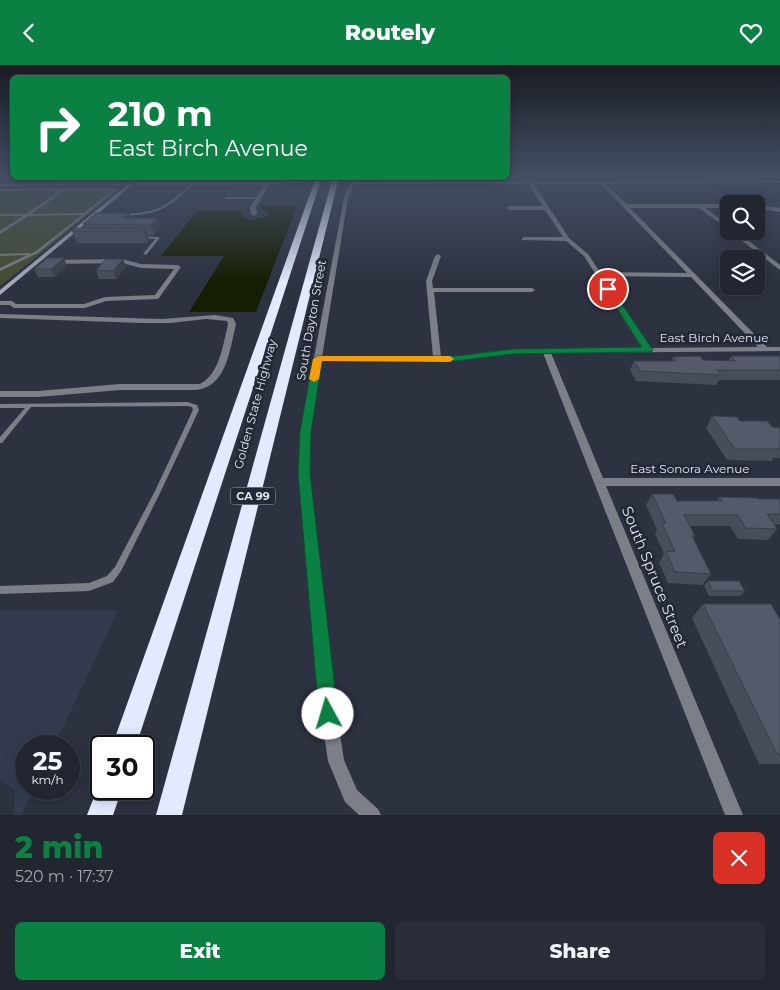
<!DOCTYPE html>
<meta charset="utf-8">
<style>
body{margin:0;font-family:Montserrat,sans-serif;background:#292e38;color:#f1f3f6;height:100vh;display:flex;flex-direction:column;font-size:19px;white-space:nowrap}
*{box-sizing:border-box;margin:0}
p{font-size:16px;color:#a2a5ab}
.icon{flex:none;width:28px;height:28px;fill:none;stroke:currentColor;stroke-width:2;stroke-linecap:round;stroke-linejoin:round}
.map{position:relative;height:750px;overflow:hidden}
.details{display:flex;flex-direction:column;background:#212630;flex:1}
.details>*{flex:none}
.banner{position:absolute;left:10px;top:10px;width:500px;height:105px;border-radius:8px;box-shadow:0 2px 12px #0003,0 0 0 1px #3e434c;background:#0b8043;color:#fff;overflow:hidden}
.tools{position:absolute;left:720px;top:130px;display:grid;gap:10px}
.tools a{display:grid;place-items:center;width:45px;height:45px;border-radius:8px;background:#212630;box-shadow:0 2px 12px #0003,0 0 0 1px #3e434c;font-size:25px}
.speed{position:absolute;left:15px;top:670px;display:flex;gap:10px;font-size:25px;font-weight:700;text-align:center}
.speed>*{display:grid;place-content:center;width:65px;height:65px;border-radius:50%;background:#212630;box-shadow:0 2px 12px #0003,0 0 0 1px #3e434c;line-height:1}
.speed small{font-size:12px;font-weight:400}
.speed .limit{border:2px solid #111;border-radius:8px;background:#fff;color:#111}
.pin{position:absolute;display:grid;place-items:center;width:42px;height:42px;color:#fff;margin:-21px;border:2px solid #fff;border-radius:50%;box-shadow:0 1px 5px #0007}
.me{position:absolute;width:55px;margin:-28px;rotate:354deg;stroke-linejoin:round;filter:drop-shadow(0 0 4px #0008)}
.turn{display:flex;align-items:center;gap:18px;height:105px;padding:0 15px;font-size:22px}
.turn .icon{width:65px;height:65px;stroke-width:2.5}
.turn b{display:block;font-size:35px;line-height:42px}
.round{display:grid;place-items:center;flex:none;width:52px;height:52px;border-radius:8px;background:#292e38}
.head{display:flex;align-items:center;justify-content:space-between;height:85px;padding:0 15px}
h1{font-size:30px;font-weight:800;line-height:38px;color:#0b8043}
.cta{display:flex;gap:10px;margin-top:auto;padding:10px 15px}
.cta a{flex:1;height:58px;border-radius:8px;background:#0b8043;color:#fff;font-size:20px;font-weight:800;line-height:58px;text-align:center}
.cta a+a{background:#292e38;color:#f1f3f6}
header{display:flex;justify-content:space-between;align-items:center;height:65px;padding:0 15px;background:#0b8043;color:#fff;font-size:22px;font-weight:800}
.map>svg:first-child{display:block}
.built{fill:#343b4f}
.green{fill:#454e32}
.water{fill:#161e01}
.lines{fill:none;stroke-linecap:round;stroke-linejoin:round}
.service{fill:#7c7f87;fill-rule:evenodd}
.minor{fill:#7c7f87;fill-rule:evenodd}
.secondary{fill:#a5aab6;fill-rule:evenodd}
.motorway{fill:#e3eafd;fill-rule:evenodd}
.wall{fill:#484d5b}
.shaded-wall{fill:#3b3f4a}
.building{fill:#545a6a;stroke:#3b3f4a}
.route{fill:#0b8043;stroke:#07532c}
.slow{fill:#f59e0b}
.labels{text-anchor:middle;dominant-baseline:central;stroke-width:5;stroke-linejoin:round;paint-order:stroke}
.shield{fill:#232836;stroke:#a8acb7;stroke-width:1}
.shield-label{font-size:11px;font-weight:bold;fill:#e1e5ee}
.street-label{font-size:12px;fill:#e1e5ee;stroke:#232836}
.near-street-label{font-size:15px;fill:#e1e5ee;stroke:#232836}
</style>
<header><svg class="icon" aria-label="back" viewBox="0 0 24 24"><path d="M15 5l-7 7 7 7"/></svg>Routely<svg class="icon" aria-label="heart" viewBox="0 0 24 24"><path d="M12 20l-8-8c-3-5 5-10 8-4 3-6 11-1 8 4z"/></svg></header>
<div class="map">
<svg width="780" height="750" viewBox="0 0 780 750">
<rect width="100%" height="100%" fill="#2c3240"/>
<path class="built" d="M0,546H118L54,681H26V724H34L21,750H14L15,725L0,716Z"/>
<path class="green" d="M0,122H123L0,221Z"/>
<path class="water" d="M262,141H297L256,247H189L224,191H161L197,146H242V152L251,155L269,151V148L261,143Z"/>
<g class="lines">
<g class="service">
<path d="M73,112H76L65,121H63V119Z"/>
<path d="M144,112H158L138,115L137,114Z"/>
<path d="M191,118L193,119C169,144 157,150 122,151L120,150L122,149C158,148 166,142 191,118Z"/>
<path d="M65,123L66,124H115L116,125L38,188L0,206V203L27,190L0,191V189L29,188L31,189L36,186L82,150L28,151L0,169V166L23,151H0V149H26L60,126H0V124H63ZM64,126H112L84,148L31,149Z"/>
<path d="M226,132H259L261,133L259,134H225Z"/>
<path d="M141,171L158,172L160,173L146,190L143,189L155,174L142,173H141Z"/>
<path d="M187,337L197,340L199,345L161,426L121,506L113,517L89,526L0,529V521L89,518L107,511L115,502L155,426L193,345L192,342L187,341L31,342L2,378H0V372L25,343H0V339Z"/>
</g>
<g class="minor">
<path d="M299,112H303L301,118L269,120L256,142L257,149L254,151L251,149L250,142L264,120L0,121V119L292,117L297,116Z"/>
<path d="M353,112H357L355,117L525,116L523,114L525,113L530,116H780V118L606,119L627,139H729V143H705L729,160V165L699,143H630L767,282H780V286L551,288L603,413H780V421H606L743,750H725L543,288H513L456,296H322L310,367L309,408L337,649L344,695L357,725L378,744L381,750H359L345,737L328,696L321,649L299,408L300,367L344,133ZM354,119H528L543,141H509L506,143L509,145H545L563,172H524L522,173V175L566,176L584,191L642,283L513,284L456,292H441L434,227H532L535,225L532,223H433L432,216L441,191L438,189L435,191L426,216L433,292H322L348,133ZM534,119H601L687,208L600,207L588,189L569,173ZM603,211L691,212L758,282L650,283Z"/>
<path d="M756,140L780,143V147L756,143Z"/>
<path d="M729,166H736L780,200V205Z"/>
<path d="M122,194L141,199L178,200L181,202L159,233L157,234L106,236L85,243H14L10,240H0V236H12L16,239H84L105,232L155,230L174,204L141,203L122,198L53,199L50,197L53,195Z"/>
<path d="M0,249L162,254L215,250L233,253L236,259C230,283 227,322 196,325H120L38,332H0V326H38L120,319H200C220,308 223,280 228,259L227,256L206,254L170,258H142L0,253Z"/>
</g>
<path class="secondary" d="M137,112H142L0,230V225Z"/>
<g class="motorway">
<path d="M316,112H322L136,681H112Z"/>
<path d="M333,112H339L182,750H156Z"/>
<path d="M101,714V724H122L113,750H87Z"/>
</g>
</g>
<g class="wall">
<path d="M35,112H62L56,115H37Z"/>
<path d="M101,112H124L120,116H102Z"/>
<path d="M367,112H512L367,113Z"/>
<rect x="536" y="112" width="244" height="1"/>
<path d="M129,148L131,153H157L160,163L154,170H148L149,176L148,178H77L72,166L84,163L83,159Z"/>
<path d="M123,194L126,202L116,214H99L96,205Z"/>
<path d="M67,201L55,212H38L34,204Z"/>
<path d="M731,291H780V315H719L716,320L636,316L630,305L634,296H671L673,292L703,295L728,296Z"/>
<path d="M712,351L740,356L772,362L780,363V393H773L772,396L727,395L706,363Z"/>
<path d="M652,429L677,436H717L719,432L758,434H780V459L774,460L777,464L768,475L738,474L730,461H690L695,471L693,474L711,509L702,520L668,518L659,497L664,489L655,469L657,465L646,440Z"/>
<path d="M708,516L745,526L740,531H709L704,521Z"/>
<path d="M703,539L780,555V699H759L692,553Z"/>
</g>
<g class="shaded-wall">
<path d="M55,112H62L56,115Z"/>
<path d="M119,112H124L120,116Z"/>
<path d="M129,148L132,158L123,153Z"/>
<path d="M157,153L160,163L154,170L151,160Z"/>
<path d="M146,164L149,176L148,178L144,166Z"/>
<path d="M64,193L67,201L55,212L51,204Z"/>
<path d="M123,194L126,202L116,214L113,206Z"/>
</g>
<g class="building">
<path d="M96,148H129L123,153H157L151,160L83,159Z"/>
<path d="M75,163L146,164L144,166H72Z"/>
<path d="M47,193H64L51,204H34Z"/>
<path d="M106,194H123L113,206L96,205Z"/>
<path d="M700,291L703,295L735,296L731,291H780V305H717L721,310L640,306L634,296H676L673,292Z"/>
<path d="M712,351L737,352L740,356H767L772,362L780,363V382H779L780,384H735Z"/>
<path d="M652,429H673L677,436H722L719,432L757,433L758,434H780V449H767L777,464L746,463L738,450H684L695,471H692L711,509L675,507L666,486L675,487L662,458H666Z"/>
<path d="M708,516H739L745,526H713Z"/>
<path d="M703,539H771L780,555V689H777Z"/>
</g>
<linearGradient id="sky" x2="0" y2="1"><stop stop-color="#181c23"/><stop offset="0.51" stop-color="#454f64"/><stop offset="1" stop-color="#454f64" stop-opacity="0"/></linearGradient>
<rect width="780" height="218" fill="url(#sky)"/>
<path class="route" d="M606,223H611L653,285L651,287L513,289L456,296H322L311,367L310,408L338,649L335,656L328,658L322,656L319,649L298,408L300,367L313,294L318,291H456L513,284L642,282L605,224Z"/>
<path class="slow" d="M318,291H450L454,294L450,297L322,296L319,314L314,317L309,314L313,294Z"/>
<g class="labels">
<rect class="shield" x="230.5" y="422.5" width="45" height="17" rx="4"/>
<g class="shield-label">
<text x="253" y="431">CA 99</text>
</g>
<g class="street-label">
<text transform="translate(311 255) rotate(-80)">South Dayton Street</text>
<text x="714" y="272">East Birch Avenue</text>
<text transform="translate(255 339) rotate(-75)">Golden State Highway</text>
<text x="690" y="403">East Sonora Avenue</text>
</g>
<g class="near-street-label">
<text transform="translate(655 512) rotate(68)">South Spruce Street</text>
</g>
</g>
</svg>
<div class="tools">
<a><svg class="icon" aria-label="search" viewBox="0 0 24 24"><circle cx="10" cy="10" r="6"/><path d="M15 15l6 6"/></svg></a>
<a><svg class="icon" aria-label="layers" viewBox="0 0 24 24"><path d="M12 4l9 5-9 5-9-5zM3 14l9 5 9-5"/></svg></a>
</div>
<div class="speed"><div>25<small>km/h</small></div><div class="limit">30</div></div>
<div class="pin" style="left:608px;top:224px;background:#d93025"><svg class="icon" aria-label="arrive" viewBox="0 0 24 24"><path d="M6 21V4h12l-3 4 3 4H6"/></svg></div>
<svg class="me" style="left:328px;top:649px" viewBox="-20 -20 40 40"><circle r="19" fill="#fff"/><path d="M0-13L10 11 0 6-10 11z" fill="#0b8043"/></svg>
<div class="banner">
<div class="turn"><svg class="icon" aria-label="right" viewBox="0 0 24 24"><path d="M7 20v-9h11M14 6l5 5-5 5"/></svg><div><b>210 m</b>East Birch Avenue</div></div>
</div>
</div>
<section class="details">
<div class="head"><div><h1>2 min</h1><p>520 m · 17:37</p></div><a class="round" style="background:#d93025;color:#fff"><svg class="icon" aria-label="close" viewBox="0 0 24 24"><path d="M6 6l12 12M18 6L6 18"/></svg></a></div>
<div class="cta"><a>Exit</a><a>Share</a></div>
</section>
